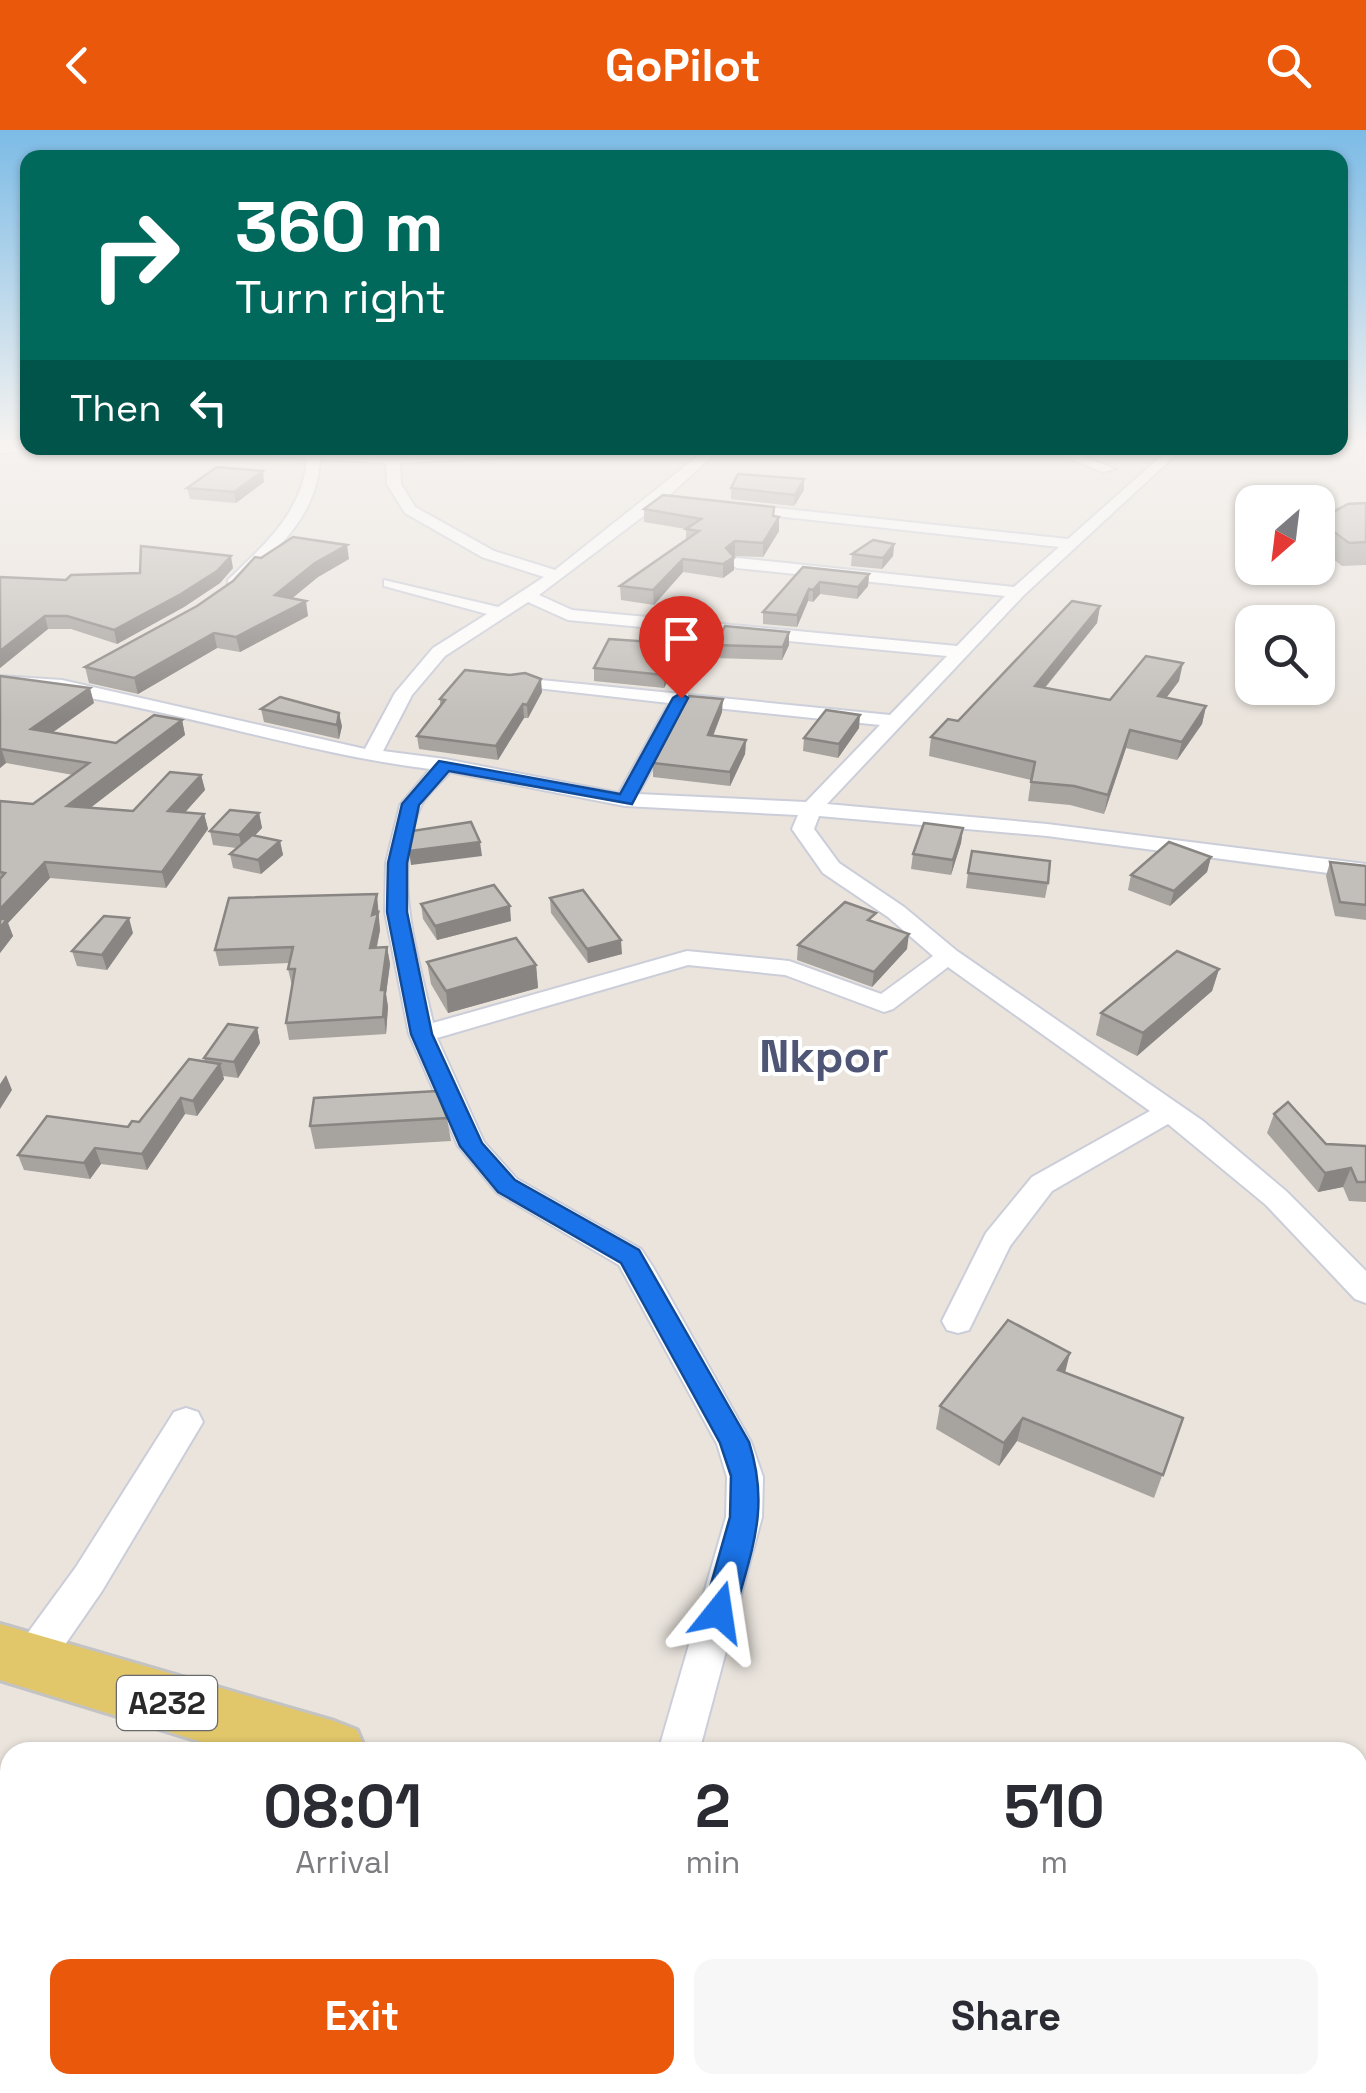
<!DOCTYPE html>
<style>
body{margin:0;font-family:"Space Grotesk",sans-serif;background:#f7f7f7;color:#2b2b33;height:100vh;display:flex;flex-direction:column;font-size:38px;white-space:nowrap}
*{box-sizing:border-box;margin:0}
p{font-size:32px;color:#7c7c81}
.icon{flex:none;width:55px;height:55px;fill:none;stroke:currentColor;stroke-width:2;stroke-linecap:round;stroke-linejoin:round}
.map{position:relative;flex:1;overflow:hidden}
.drawer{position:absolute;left:0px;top:1612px;width:1368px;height:352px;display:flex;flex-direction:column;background:#fff;border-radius:30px 30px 0 0;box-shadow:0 2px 8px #0004}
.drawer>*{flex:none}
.banner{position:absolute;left:20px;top:20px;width:1328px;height:305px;border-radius:20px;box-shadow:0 2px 8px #0004;background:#00695c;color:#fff;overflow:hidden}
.needle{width:65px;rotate:208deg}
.fabs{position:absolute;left:1235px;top:355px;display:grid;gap:20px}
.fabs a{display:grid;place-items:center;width:100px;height:100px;border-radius:20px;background:#fff;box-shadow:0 2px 8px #0004;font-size:50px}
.pin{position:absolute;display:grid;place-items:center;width:85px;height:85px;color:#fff;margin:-102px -42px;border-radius:50% 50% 50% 0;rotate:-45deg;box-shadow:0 0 10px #0007}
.pin .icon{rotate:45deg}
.me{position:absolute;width:110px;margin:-55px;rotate:15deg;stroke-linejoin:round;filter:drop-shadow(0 0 8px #0008)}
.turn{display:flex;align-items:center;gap:35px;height:210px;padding:0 50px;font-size:45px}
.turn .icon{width:130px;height:130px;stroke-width:2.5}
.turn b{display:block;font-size:70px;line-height:85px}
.then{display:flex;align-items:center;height:95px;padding:0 50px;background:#0003;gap:20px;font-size:38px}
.eta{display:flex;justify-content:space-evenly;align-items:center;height:170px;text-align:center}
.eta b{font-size:60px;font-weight:800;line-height:70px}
.cta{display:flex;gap:20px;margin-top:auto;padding:20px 50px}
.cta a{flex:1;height:115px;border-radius:20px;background:#ea580c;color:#fff;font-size:40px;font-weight:800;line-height:115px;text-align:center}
.cta a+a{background:#f7f7f7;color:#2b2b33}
header{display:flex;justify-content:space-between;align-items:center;height:130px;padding:0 50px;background:#ea580c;color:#fff;font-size:45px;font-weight:800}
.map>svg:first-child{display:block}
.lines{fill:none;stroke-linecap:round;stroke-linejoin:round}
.street-casing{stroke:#cbced9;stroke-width:4}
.primary-casing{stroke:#c3c3c3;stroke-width:6}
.street{fill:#fff;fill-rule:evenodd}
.primary{fill:#e2c76a;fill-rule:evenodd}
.wall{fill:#a7a39f}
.shaded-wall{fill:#888582}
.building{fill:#c2beb9;stroke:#888582;stroke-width:2.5}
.route{fill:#1a73e8;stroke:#114b97;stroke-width:2.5}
.labels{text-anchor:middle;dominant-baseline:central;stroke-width:8;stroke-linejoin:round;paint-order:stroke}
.shield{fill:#fff;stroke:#696969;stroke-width:2.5}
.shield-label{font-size:32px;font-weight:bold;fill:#292929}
.district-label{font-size:45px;font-weight:bold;fill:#4e5575;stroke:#fff}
</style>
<header><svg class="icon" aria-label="back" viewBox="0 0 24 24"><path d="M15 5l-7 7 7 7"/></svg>GoPilot<svg class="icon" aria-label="search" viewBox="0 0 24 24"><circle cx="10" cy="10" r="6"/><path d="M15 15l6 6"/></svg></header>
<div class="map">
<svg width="1366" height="1963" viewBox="0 0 1366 1963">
<rect width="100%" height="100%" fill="#eae4dd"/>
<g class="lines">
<g class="street-casing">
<g id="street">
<path d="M28,314V318H39L32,322L0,323V315Z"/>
<path d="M180,318L393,325L528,318H639V323L634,324L591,322L400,333L401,354L415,377L494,421L555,440L708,318H721L662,372L539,465L572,480L957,516L1005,466L737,438L729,433L737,428L1014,457L1059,417L739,382L732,378L739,374L1068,409L1167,321L1165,318H1183L1024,465L827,674L1047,694L1366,734V748L1047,706L819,686L814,699L839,733L904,777L957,821L1203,991L1286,1061L1366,1141V1173L1355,1169L1266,1075L1168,994L1052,1061L1010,1116L969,1200L958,1203L947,1200L942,1191L986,1103L1032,1047L1150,981L948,837L893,879L884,882L785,845L688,835L437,908L484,1012L517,1049L641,1119L653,1137L751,1312L763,1347L762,1387L699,1622H658L726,1387L727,1347L717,1314L619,1135L497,1063L458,1016L409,904L385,782L386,733L400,675L430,639C285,621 146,568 0,556V546L62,550L365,619L395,563L433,518L487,484L384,456V450L498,477L544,447L482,427L405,383L387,354L386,333L320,329C318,385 276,420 240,456H228V450C265,414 303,382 307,328L187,322ZM528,472L568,490L947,526L890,585L531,549L528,553L537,558L669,573L619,663L445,629L383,621L412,565L445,526ZM687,575L880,595L806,672L638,664ZM450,642L625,676L798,685L792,699L823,743L888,787L933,826L881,864L789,831L687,821L433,893C418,825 391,745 420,678C425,665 441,653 450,642Z"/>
<path d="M1043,318H1061L1115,339L1103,342Z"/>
<path d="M186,1278L198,1282L203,1292L102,1461L44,1545L30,1550L16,1545L10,1532L16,1519L76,1437L174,1282Z"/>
<path d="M503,1955H551L550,1963H502Z"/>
</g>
</g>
<g class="primary-casing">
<g id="primary">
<path d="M0,1494L334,1591L357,1600L366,1622H234L0,1550Z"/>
<path d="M1358,1913L1366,1916V1963H1326L1323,1955H1358Z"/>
</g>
</g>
<use href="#street" class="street"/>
<use href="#primary" class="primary"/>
</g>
<g class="wall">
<path d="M87,318H144L139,325L88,322Z"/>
<path d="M263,341L264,352L236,373L190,369L187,358Z"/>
<path d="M731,358L804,360L794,376L731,369Z"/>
<path d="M1366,373V435L1342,436L1318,417V390Z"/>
<path d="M644,379L773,386L779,387V401L763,427L733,426L734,440L723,448L683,442L654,475L621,470L620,456L686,410V399L644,392Z"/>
<path d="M894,414L893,426L882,439L851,436L852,424Z"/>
<path d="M349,429L318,447L292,468L308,486L240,522L217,518L138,564L89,553L85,537Z"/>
<path d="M803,437L869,444L868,456L857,469L820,464L813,472L808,471L797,497L763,494V482Z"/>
<path d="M233,438L220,453L184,477L117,514L71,499H48L0,538V447L66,450L140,443Z"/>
<path d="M1100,476L1097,493L1045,558L1110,570L1179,551L1166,568L1206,576L1202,594L1177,630L1126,618L1104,684L1070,675L1028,671L1031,650L929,626L931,607L958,591Z"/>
<path d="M789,502V515L782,530L714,528L715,515Z"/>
<path d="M682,526L664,558L594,551V538Z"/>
<path d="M0,546L94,573L52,603L116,613L182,590L185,605L90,678L133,681L201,645L205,660L185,682L204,684L208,699L166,758L50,748L8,793L13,806L0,823V671L33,674L73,645L6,633L0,638Z"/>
<path d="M542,562L528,588H524L498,630L419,619L417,606L440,575V569Z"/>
<path d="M261,579L342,596L339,609L264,592Z"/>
<path d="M722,582L713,606L746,610L745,624L730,656L653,647V633Z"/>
<path d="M859,598L838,628L803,621L804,608Z"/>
<path d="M259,683L262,698L255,705L280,711L283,725L261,744L233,738L230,724L236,718L213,715L210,701Z"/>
<path d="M963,698L961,713L951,745L911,739L913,724Z"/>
<path d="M1211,727L1207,742L1170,776L1128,760L1131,745Z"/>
<path d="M1330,732L1366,736V790L1335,786L1326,746Z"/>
<path d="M968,743L1048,753L1045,768L966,758Z"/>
<path d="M550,768L622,824L588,833L551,783Z"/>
<path d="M421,774L511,791L437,810L423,789Z"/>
<path d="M380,780L378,786L380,800L377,817H387L390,834L386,864L388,877L386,904L289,910L286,893L292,856L288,839L289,833L219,836L215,820Z"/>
<path d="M133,803L107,840L77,836L72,821Z"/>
<path d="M798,815L907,819L872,857L797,830Z"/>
<path d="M427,832L536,835L538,858L448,883L431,854Z"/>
<path d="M1219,839L1212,861L1137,926L1096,905L1101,883Z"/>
<path d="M257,898L260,913L238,948L223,946L224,949L197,986L185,984L147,1040L101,1034L90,1049L24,1040L18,1025L128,997L139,992L205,931L204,928Z"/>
<path d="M1274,984L1326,1014L1366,1016V1072L1349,1071L1343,1057L1318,1062L1267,1003Z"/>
<path d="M447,988L451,1011L315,1019L310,996Z"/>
<path d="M1065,1242L1183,1288L1154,1368L1017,1311L999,1336L936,1299L940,1276Z"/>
</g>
<g class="shaded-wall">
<path d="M263,341L264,352L236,373L234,362Z"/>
<path d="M804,349V360L794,376L795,365Z"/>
<path d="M779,387V401L763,427V413Z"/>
<path d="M735,411V425L725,432L726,418Z"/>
<path d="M894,414L893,426L882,439L883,428Z"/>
<path d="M347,415L349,429L318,447L278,480L275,465L315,433Z"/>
<path d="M231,426L233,438L220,453L184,477L117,514L114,500Z"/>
<path d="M734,427V440L723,448V434Z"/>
<path d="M683,429V442L654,475L653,460Z"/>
<path d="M869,444L868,456L857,469L858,457Z"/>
<path d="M820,452V464L813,472V460Z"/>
<path d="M809,459L808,471L797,497V485Z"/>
<path d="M306,471L308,486L240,522L236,507Z"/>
<path d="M1100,476L1097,493L1032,573L1035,556Z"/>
<path d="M45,486L48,499L0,538V521Z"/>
<path d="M789,502V515L782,530L783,517Z"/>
<path d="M214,503L217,518L138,564L134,548Z"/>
<path d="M682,514V526L664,558V545Z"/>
<path d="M1183,533L1179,551L1154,584L1158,566Z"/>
<path d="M541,549L542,562L528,588L527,575Z"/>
<path d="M90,558L94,573L36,614L31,599Z"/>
<path d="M723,569L722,582L708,619V605Z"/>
<path d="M523,574L524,588L498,630L496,616Z"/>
<path d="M1206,576L1202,594L1177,630L1182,612Z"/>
<path d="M339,583L342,596L339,609L337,595Z"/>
<path d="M860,585L859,598L838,628L839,614Z"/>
<path d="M182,590L185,605L72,692L67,676Z"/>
<path d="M1130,600L1126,618L1104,684L1108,665Z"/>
<path d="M746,610L745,624L730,656V642Z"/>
<path d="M1,618L6,633L0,638V619Z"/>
<path d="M201,645L205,660L172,697L168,681Z"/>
<path d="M259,683L262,698L242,719L239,705Z"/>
<path d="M204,684L208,699L166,758L162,742Z"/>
<path d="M963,698L961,713L951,745L953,730Z"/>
<path d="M280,711L283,725L261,744L258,730Z"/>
<path d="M480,712L482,726L411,735L409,721Z"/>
<path d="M1211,727L1207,742L1170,776L1174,761Z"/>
<path d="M45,732L50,748L8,793L13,806L0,823V779Z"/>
<path d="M377,764L380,800L373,834L370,818L372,785Z"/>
<path d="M510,776L511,791L437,810L435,796Z"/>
<path d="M129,788L133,803L107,840L102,825Z"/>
<path d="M909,804L907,819L872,857L874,842Z"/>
<path d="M621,810L622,824L588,833L587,819Z"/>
<path d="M387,817L390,834L386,864L388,877L386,904L381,860Z"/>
<path d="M536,835L538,858L448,883L446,861Z"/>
<path d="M1219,839L1212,861L1137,926L1143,903Z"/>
<path d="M257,898L260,913L238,948L234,932Z"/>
<path d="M220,934L224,949L197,986L193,971Z"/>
<path d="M6,945L12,960L0,979V954Z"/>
<path d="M181,968L185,984L147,1040L142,1024Z"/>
<path d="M95,1018L101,1034L90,1049L84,1033Z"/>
<path d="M1351,1038L1343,1057L1318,1062L1325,1043Z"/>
<path d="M1070,1223L1064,1247L1058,1240Z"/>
<path d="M1023,1288L1017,1311L999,1336L1004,1313Z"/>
</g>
<g class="building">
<path d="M217,337L263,341L234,362L187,358Z"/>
<path d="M738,344L804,349L795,365L731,358Z"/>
<path d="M663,365L774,377L773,386L779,387L763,413L735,411L726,418L734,427L723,434L683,429L653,460L620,456L699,401L686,399L701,389L644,379Z"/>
<path d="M1366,373V412L1349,413L1318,390L1348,374Z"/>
<path d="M293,407L347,415L315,433L275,465L306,471L236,507L214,503L134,548L85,537L197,476L233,451L255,427L261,428Z"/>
<path d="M873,410L894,414L883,428L852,424Z"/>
<path d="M141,416L231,426L217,441L181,464L114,500L67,486H45L0,521V447L66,450L71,445L140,443Z"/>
<path d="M803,437L869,444L858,457L820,452L813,460L809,459L797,485L763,482Z"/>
<path d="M1072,471L1100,476L1035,556L1110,570L1146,526L1183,533L1158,566L1206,576L1182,612L1130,600L1108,665L1074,656L1031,652L1035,632L931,607L948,589L958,591Z"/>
<path d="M725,496L789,502L783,517L715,515Z"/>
<path d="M609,509L682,514L664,545L594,538Z"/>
<path d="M465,540L510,545L525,543L541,549L527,575L523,574L496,616L417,606L445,570L440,569Z"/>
<path d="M0,546L90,558L31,599L116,613L154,585L182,590L67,676L133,681L170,642L201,645L168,681L204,684L162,742L45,732L0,779V749L5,743L0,742V671L33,674L89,633L0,619Z"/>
<path d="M689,566L723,569L708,605L746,610L730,642L653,633Z"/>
<path d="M280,567L339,583L337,595L261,579Z"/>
<path d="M826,580L860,585L839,614L804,608Z"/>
<path d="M230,680L259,683L239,705L210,701Z"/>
<path d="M471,692L480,712L409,721L412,701Z"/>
<path d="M924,693L963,698L953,730L913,724Z"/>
<path d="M252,705L280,711L258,730L230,724Z"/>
<path d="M1169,712L1211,727L1174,761L1131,745Z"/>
<path d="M972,721L1050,731L1048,753L968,743Z"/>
<path d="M1330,732L1366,736V775L1340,772Z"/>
<path d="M494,755L510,776L435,796L421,774Z"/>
<path d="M583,760L621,810L587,819L550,768Z"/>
<path d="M377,764L372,785L378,783L370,818L387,817L381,860H385L383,887L286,893L295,839H288L293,817L215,820L229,768Z"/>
<path d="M845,772L876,783L868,790L909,804L874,842L798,815Z"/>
<path d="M104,786L129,788L102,825L72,821Z"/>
<path d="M0,789H7L0,798Z"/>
<path d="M516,808L536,835L446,861L427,832Z"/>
<path d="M1177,821L1219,839L1143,903L1101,883Z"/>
<path d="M228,894L257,898L234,932L204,928Z"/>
<path d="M189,929L220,934L193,971L181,968L142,1024L95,1018L84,1033L18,1025L47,986L128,997L132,991L139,992Z"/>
<path d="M437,961L447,988L310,996L314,968Z"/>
<path d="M1288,972L1326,1014L1366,1016V1052H1357L1351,1038L1325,1043L1274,984Z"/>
<path d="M1008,1190L1070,1223L1058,1240L1183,1288L1163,1345L1023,1288L1004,1313L940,1276Z"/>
</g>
<linearGradient id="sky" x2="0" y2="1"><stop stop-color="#7cbbe6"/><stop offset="0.53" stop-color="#f6f3f0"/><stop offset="1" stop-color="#f6f3f0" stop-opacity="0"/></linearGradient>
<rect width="1366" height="589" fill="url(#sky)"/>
<path class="route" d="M681,563L688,568L632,674L449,641L419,675L407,733V782L432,904L482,1013L515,1050L639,1120L749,1312C770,1378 752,1418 735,1482L730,1492L719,1496L708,1492L703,1482L730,1387L731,1346L720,1313L621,1133L498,1062L460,1016L411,904L387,782L388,733L402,674L439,631L620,664L673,568Z"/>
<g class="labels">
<rect class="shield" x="117" y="1546" width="100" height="54" rx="8"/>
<g class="shield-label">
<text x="167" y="1573">A232</text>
</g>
<g class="district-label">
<text x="824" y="926">Nkpor</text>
</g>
</g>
</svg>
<div class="fabs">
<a><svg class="needle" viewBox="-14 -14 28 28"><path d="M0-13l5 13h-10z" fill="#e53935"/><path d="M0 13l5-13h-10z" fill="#7c7c81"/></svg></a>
<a><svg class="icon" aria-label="search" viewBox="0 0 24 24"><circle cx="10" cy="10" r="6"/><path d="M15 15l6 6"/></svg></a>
</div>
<div class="pin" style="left:681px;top:568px;background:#d93025"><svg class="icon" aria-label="arrive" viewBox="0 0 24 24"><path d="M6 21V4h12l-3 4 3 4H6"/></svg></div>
<svg class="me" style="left:719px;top:1482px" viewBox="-20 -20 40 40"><path d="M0-17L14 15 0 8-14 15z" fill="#1a73e8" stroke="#fff" stroke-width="4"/></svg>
<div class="banner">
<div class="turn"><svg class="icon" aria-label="right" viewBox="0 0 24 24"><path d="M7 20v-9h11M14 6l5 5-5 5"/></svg><div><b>360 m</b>Turn right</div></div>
<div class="then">Then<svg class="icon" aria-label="left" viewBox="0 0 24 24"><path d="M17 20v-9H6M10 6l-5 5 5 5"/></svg></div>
</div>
<section class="drawer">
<div class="eta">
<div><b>08:01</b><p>Arrival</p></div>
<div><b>2</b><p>min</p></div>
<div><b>510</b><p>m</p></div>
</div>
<div class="cta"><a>Exit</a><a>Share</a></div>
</section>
</div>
